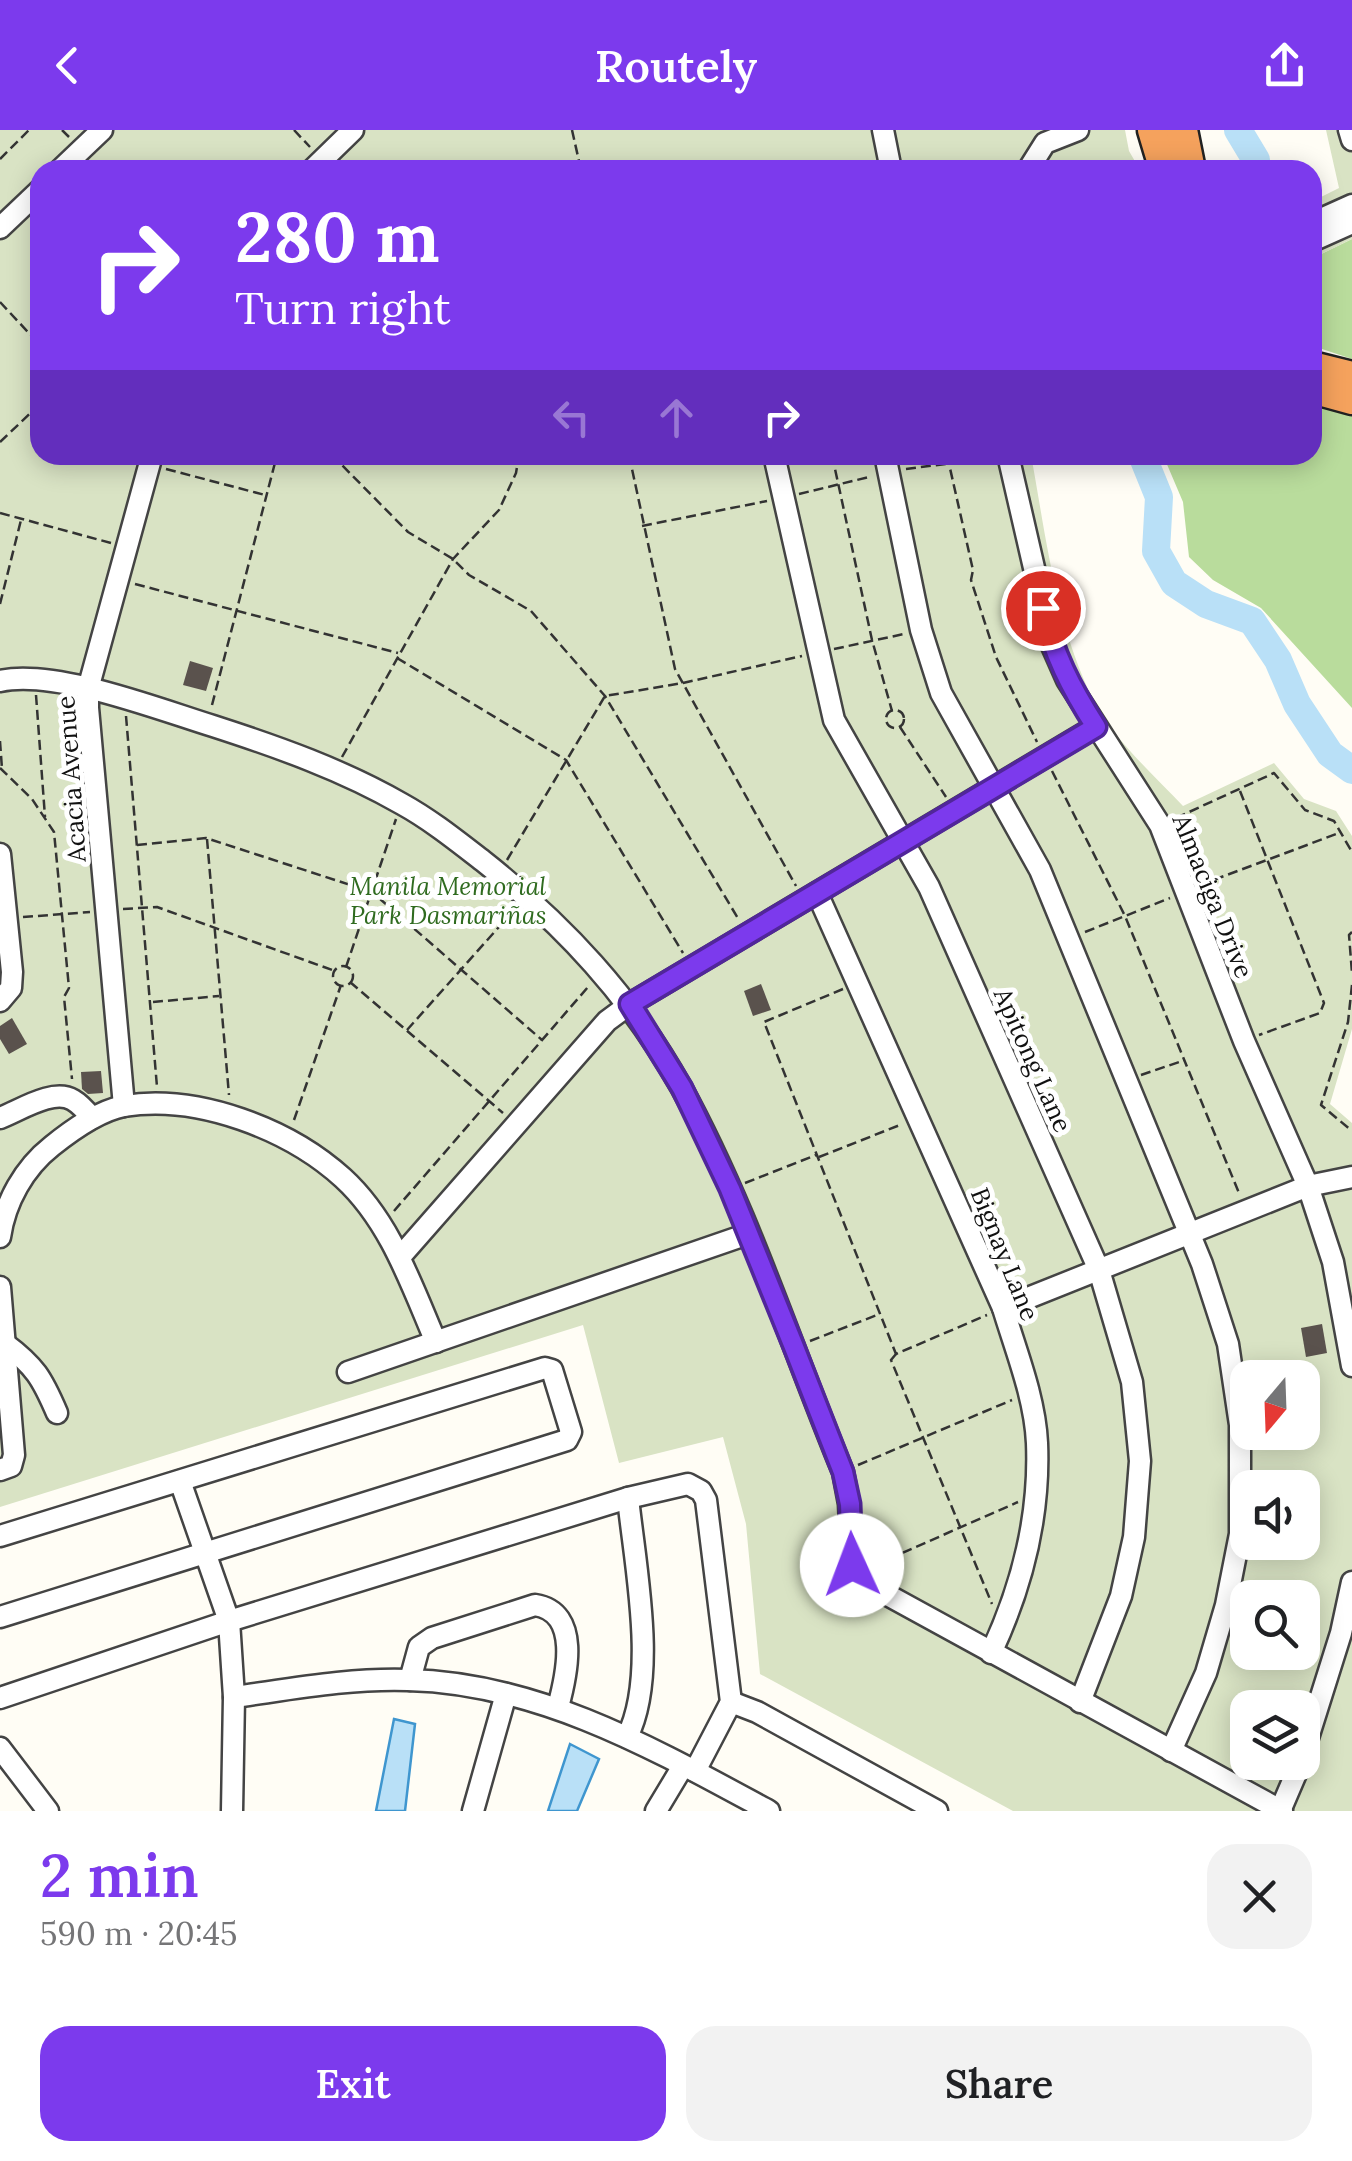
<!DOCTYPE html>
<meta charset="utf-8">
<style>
body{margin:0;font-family:Lora,serif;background:#f2f2f2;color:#202124;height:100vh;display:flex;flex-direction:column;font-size:38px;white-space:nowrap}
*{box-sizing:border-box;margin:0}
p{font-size:32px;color:#757577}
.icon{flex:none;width:55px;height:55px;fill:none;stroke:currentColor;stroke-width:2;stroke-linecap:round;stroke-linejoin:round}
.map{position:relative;height:1681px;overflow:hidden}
.panel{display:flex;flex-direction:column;background:#fff;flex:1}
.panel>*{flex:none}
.top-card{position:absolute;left:30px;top:30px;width:1292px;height:305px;border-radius:30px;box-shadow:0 5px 25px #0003;background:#7c3aed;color:#fff;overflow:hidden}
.needle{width:65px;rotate:199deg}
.tools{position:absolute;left:1230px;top:1230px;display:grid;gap:20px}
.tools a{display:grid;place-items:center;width:90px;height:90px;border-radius:20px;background:#fff;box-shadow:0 5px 25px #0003;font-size:50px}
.pin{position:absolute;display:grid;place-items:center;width:85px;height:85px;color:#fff;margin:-42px;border:5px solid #fff;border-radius:50%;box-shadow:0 2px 10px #0007}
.me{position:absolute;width:110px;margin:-55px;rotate:358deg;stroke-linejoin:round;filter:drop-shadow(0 0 8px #0008)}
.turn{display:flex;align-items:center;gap:35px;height:210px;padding:0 40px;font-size:45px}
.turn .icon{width:130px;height:130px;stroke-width:2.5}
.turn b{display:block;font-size:70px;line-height:85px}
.lanes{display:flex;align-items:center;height:95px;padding:0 40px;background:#0003;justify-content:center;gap:50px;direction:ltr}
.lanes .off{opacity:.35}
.round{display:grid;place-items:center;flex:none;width:105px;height:105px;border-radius:30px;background:#f2f2f2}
.summary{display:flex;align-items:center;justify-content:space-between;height:170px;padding:0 40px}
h1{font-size:60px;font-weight:600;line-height:75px;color:#7c3aed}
.action{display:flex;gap:20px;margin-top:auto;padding:20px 40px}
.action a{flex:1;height:115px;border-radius:30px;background:#7c3aed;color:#fff;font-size:40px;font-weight:600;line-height:115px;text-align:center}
.action a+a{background:#f2f2f2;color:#202124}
header{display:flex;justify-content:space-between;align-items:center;height:130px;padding:0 40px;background:#7c3aed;color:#fff;font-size:45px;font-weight:600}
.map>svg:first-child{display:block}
.forest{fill:#b9dc9c}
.cemetery{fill:#d9e3c4;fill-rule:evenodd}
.water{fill:#b9e0f7;stroke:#3f96cf;stroke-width:2.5}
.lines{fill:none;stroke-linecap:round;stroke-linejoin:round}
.river{stroke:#b9e0f7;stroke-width:28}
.building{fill:#5a524d}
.minor-casing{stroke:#444;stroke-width:25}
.highway-casing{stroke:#222;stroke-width:35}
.path{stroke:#333;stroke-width:2.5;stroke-dasharray:10 5;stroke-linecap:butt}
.minor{stroke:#fff;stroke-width:20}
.highway{stroke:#f5a25d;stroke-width:30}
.route-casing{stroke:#51269a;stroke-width:25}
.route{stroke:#7c3aed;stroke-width:18}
.labels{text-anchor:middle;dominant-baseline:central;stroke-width:10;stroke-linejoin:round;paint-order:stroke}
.street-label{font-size:25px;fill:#111;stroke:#fff}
.park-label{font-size:25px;font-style:italic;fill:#2f6b1f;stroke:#fff}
</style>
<header><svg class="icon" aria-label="back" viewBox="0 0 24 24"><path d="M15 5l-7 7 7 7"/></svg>Routely<svg class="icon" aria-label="share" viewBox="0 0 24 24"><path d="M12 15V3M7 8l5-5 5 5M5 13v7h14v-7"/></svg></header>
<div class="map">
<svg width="1352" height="1681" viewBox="0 0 1352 1681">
<rect width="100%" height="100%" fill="#fffdf5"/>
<g class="forest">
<path d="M1352,109V229L1313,216V128Z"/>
<path d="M1313,274L1352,284V578L1261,478L1213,450L1189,427L1183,372L1163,325H1312Z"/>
</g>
<g class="cemetery">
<path d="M0,0H1125L1129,21L1140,40H40V325H1031C1046,406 1056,497 1094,571C1113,609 1154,645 1183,676L1274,633L1304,669L1336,681L1352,706V899L1330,974L1352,993V1681H1013L760,1544L746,1394L723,1307L619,1333L583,1195L0,1377ZM1248,1248H1302V1302H1248ZM1248,1358H1302V1412H1248ZM1248,1468H1302V1522H1248ZM1248,1578H1302V1632H1248Z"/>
<path d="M1326,0H1352V109L1313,128V71L1339,58Z"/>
</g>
<g class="water">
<path d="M394,1589L415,1594L405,1681H376Z"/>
<path d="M570,1614L599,1629L577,1681H548Z"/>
</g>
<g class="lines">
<g class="river">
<path d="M1238,0L1256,30L1254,40"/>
<path d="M1142,325L1159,367L1156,421L1174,453L1206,474L1252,491L1278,530L1297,574L1330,624L1352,640"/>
</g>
</g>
<g class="building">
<path d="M190,531L213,538L206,561L183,555Z"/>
<path d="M761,854L771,880L753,886L744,861Z"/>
<path d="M12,888L27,914L9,924L0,909V896Z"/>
<path d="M101,941L103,963L88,964L82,959L81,942Z"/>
<path d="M1322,1194L1327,1223L1306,1227L1301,1198Z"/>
</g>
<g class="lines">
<g class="minor-casing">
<g id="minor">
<path d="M883,0L891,40"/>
<path d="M1349,0L1352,10"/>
<path d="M60,40L102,0"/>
<path d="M312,40L353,0"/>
<path d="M1028,40L1045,13L1078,0"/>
<path d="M1312,93L1352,75"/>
<path d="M0,98L40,60"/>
<path d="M1312,111L1352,93"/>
<path d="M774,325L834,590L929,757L1099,1140L1132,1252L1140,1331L1134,1407L1121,1466L1080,1572"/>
<path d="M885,325L921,500L941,563L1040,740L1202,1134L1228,1214L1240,1295V1404L1226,1475L1206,1543L1171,1621"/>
<path d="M1008,325L1052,516L1067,550L1160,695L1244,911L1308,1056L1333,1132L1352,1236"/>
<path d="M0,551C55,539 158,579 213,596C278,617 343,640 402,674C431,690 457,711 483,731C564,795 631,867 681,957C748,1079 790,1214 843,1342L849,1374L852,1435L862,1451L1282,1681"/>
<path d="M0,724L12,842L11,858L0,871"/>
<path d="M817,763L1003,1178C1016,1221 1035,1268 1037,1313C1040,1386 1021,1459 991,1523"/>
<path d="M124,976L88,578V559L152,325"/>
<path d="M0,988C19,981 53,958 73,970C80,974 87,982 92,988"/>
<path d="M0,1107C5,1072 24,1038 52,1016C72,1000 98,981 124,976C198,964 289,999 343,1048C390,1091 411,1154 436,1212"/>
<path d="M400,1127L607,891L630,874L1095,597"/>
<path d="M0,1157L14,1325L11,1336L0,1340"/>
<path d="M1003,1178L1308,1056L1352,1047"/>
<path d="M4,1213C35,1236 42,1248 57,1283"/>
<path d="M348,1242L748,1104"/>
<path d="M180,1351L229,1491L234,1567L232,1681"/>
<path d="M0,1406L545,1238L552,1240L571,1302L567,1310L0,1487"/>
<path d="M410,1550L419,1517L432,1508L535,1475C581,1482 567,1544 558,1577"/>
<path d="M234,1567C292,1559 350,1548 408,1550C540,1553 656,1620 769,1681"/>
<path d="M0,1568L229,1491L628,1368L688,1354L701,1361L706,1370L731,1572L695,1641"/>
<path d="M731,1572L757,1582L937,1681"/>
<path d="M627,1607C658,1546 635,1436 628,1368"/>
<path d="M0,1618L48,1681"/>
<path d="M1302,1627L1341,1503L1352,1452"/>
<path d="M473,1681L506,1564"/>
<path d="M656,1681L683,1636"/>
<path d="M1280,1681L1301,1632"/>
</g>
</g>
<g class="highway-casing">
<g id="highway">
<path d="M1153,0L1165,40"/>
<path d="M1182,0L1190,40"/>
<path d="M1312,237L1352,247"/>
<path d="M1312,258L1352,269"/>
</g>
</g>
<g class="path">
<path d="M62,0L69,7"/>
<path d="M294,0L310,17"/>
<path d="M572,0L581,40"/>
<path d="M0,29L29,0"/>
<path d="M0,172L40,215"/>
<path d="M0,312L40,274"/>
<path d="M332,325L408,402L453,429L469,445L531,481L605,566L739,790"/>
<path d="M629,325L675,539L796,756"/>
<path d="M832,325L872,510L892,581"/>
<path d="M947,325L973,440L971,450L996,527L1037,612"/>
<path d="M166,339L265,365"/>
<path d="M906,339L992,328"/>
<path d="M799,364L869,347"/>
<path d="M0,383L111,413"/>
<path d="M642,396L767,371"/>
<path d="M135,454L398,523"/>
<path d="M0,474L21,390"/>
<path d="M834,519L904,504"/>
<path d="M397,528L566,630L683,823"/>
<path d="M36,565L45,687"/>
<path d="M212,575L277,325"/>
<circle cx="895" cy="589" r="9"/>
<path d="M126,586L157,957"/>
<path d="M900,597L946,667"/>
<path d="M0,611L2,639"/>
<path d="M342,627L453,429L499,380L516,343L519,325"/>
<path d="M0,638L32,669L54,702L69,858L64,867L72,949"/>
<path d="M1052,641L1125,786L1239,1063"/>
<path d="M1240,661L1324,873L1320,883L1259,905"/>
<path d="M1176,688L1274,643L1305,680L1334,691L1352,722"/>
<path d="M207,709L229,965"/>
<path d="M137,715L206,708L372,762L542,910"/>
<path d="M507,730L605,566L683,553L802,526"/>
<path d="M1200,755L1339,703"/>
<path d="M123,779L157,777L335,841"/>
<path d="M23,787L90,782"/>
<path d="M1085,802L1170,768"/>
<path d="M1352,802L1349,805L1352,843"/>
<circle cx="343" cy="846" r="10"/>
<path d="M346,837L396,689"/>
<path d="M350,852L503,983"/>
<path d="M1352,855L1348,892L1321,975L1352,1001"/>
<path d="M843,859L764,892L896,1224L987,1185"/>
<path d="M153,872L219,866"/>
<path d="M407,900L515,779"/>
<path d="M1141,945L1185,930"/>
<path d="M294,990L341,855"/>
<path d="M819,1027L900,995"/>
<path d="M745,1053L816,1025"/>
<path d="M394,1081L588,857"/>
<path d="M810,1211L877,1185"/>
<path d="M896,1224L891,1230L992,1474"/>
<path d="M858,1335L1012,1270"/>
<path d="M875,1435L1018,1372"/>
</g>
<use href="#minor" class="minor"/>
<use href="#highway" class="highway"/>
</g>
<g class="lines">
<g class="route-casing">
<path id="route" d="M852,1435L850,1374L843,1342L794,1217L730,1059L682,958L630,874L1096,597C1071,558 1053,523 1043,478"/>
</g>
<use href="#route" class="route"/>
</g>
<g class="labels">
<g class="street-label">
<text transform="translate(71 649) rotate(-94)">Acacia Avenue</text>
<text transform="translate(1213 766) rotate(68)">Almaciga Drive</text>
<text transform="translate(1033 930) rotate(66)">Apitong Lane</text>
<text transform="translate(1005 1124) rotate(68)">Bignay Lane</text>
</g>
<g class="park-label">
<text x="448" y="756">Manila Memorial<tspan x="448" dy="29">Park Dasmariñas</tspan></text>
</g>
</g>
</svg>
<div class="tools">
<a><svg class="needle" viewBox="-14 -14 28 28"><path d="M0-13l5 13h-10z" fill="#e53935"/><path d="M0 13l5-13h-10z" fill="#757577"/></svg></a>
<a><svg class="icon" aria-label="sound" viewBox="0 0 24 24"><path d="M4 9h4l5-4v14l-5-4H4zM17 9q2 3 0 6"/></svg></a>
<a><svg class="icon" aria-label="search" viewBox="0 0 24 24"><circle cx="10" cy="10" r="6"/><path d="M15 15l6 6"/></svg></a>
<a><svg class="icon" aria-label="layers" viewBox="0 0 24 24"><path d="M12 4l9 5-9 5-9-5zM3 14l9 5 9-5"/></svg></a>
</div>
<div class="pin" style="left:1043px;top:478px;background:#d93025"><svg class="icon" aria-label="arrive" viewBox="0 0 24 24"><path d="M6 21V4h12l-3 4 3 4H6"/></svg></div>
<svg class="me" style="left:852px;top:1435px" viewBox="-20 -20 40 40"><circle r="19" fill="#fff"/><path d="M0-13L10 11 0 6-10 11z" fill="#7c3aed"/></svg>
<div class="top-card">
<div class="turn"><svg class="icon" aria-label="right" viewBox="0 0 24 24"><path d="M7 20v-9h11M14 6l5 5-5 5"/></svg><div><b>280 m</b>Turn right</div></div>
<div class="lanes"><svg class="icon off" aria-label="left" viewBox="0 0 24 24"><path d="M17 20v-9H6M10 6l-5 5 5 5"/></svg><svg class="icon off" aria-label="ahead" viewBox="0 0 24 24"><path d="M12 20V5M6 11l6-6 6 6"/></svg><svg class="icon" aria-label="right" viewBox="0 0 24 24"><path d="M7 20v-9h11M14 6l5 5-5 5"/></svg></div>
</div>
</div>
<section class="panel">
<div class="summary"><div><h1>2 min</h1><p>590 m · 20:45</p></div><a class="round"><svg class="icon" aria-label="close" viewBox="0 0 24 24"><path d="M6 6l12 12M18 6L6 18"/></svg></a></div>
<div class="action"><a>Exit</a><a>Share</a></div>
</section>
